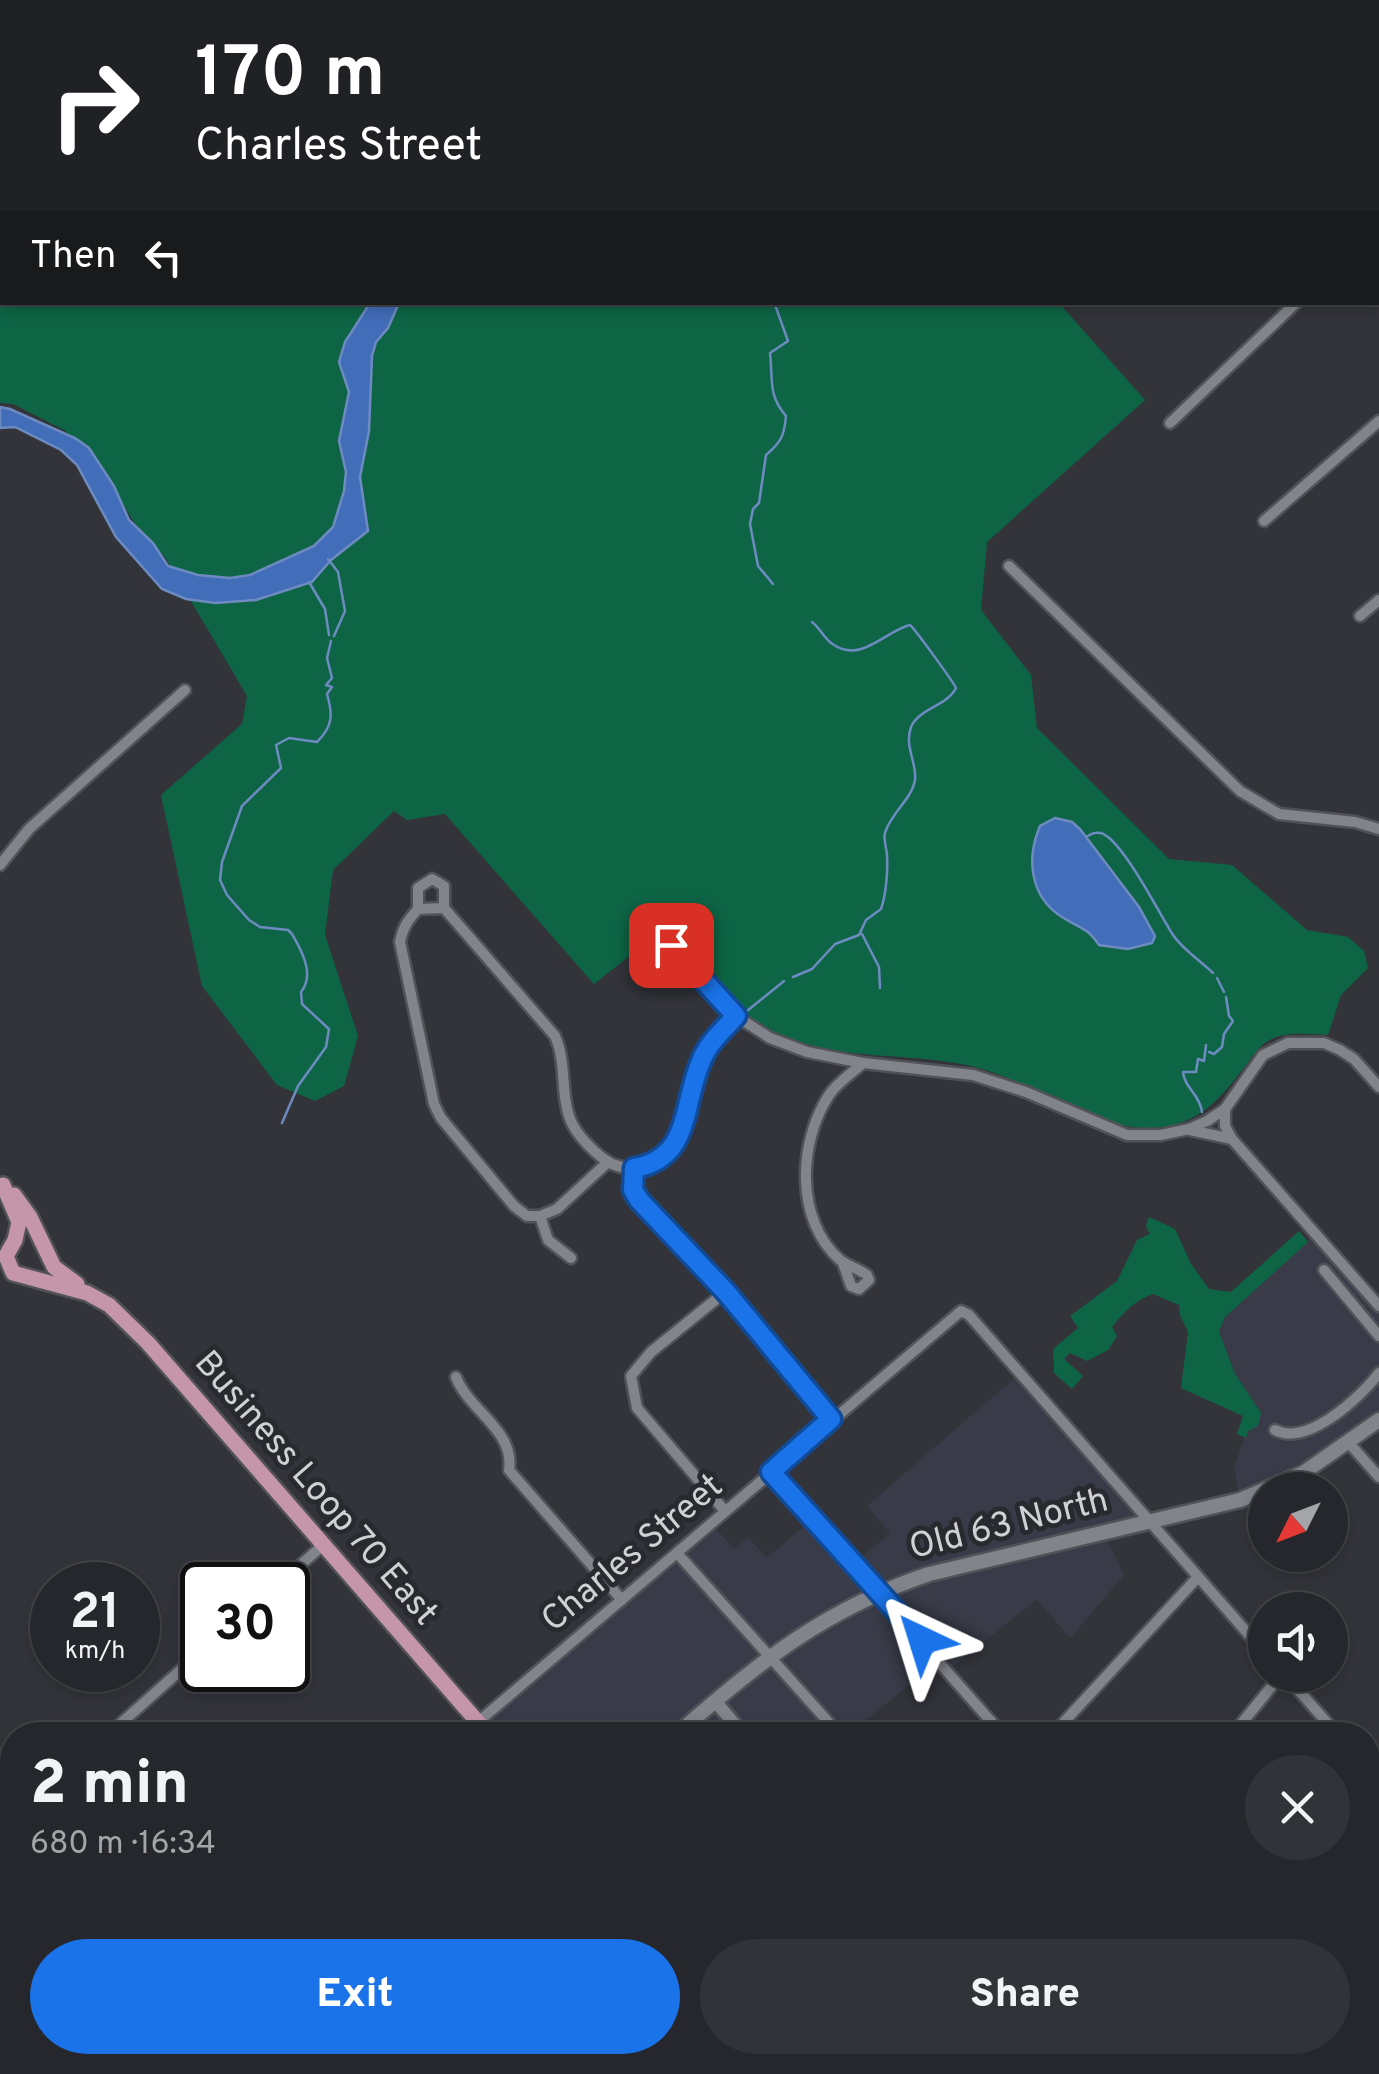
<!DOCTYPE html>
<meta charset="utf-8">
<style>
body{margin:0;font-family:Overpass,sans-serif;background:#323338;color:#f1f3f6;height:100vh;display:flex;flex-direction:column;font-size:38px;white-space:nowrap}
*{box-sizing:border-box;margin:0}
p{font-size:32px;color:#a4a5a9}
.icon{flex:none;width:55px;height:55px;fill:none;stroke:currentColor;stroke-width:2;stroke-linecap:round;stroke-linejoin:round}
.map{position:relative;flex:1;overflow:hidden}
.panel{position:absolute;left:0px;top:1722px;width:1380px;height:352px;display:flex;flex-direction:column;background:#26272c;border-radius:40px 40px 0 0;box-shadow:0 5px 15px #0003,0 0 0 2px #424448}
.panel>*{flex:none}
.banner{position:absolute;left:0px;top:0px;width:1380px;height:305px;box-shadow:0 5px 15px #0003,0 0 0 2px #424448;background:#202124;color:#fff;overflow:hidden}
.needle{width:65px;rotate:228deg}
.controls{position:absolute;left:1248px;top:1472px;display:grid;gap:20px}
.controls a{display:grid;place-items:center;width:100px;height:100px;border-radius:50%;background:#26272c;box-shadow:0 5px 15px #0003,0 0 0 2px #424448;font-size:50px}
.speed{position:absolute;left:30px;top:1562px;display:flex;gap:20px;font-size:50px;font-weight:700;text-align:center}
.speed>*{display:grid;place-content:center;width:130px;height:130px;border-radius:50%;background:#26272c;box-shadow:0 5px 15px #0003,0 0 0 2px #424448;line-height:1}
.speed small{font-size:25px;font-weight:400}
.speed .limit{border:5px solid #111;border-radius:15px;background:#fff;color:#111}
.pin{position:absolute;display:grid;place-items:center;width:85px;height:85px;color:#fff;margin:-42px;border-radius:20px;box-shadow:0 5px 15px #0006}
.me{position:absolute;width:110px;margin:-55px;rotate:319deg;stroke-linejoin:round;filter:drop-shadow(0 0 8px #0008)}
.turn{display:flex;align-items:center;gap:35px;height:210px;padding:0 30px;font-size:45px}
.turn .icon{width:130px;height:130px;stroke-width:2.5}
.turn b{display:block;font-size:70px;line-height:85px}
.then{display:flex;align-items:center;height:95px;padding:0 30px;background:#0003;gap:20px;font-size:38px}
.round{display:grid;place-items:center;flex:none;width:105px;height:105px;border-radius:52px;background:#323338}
.head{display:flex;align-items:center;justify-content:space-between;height:170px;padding:0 30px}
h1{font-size:60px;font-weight:800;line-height:75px}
.action{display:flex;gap:20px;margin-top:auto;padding:20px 30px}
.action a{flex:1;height:115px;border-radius:60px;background:#1a73e8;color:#fff;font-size:40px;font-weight:800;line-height:115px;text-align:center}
.action a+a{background:#323338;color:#f1f3f6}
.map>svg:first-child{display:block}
.built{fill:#393c48}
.green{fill:#0e6546}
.water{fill:#426db9;stroke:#6d8bc1;stroke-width:2.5}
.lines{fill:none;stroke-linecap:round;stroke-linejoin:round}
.stream{stroke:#6d8bc1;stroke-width:2.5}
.minor-casing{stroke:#515257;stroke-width:15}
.tertiary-casing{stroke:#515257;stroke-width:18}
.secondary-casing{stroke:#515257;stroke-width:19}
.primary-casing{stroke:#515257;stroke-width:20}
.motorway-casing{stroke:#515257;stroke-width:22}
.minor{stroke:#82848b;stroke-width:10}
.tertiary{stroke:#82848b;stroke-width:12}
.secondary{stroke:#82848b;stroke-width:14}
.primary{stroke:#c595aa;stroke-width:15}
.motorway{stroke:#f1a0bf;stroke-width:18}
.rail-casing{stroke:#838489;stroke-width:6}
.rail{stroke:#292a30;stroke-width:2.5;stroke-dasharray:8;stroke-linecap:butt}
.route-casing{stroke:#114b97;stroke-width:25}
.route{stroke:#1a73e8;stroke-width:18}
.labels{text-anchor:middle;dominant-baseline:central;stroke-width:10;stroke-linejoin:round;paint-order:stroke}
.street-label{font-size:35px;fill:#d0d1d5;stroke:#292a30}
</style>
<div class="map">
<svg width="1379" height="2074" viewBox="0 0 1379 2074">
<rect width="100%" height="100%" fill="#33343a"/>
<g class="built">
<path d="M1315,1234L1379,1307V1419L1349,1443L1240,1500L1234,1467L1247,1431L1261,1413L1234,1372L1219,1331L1225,1317Z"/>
<path d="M1018,1375L1155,1531L1109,1542L1124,1575L1070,1638L1037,1599L946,1672L937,1662L848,1735H491L480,1723L713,1525L734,1549L748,1537L767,1558L811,1520L853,1565L890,1533L867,1506Z"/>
</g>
<g class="green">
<path d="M0,0L58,2H2V302L1059,303L1145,400L987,542L981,610L1031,675L1037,728L1169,859L1232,865L1307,930L1348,937L1364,951L1368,968L1341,995L1328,1035C1309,1034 1284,1031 1268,1041C1260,1045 1252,1057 1247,1064C1225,1091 1209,1116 1173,1125C1112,1140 1054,1095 1000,1075C923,1045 842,1070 762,1026C732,1009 690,956 664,929L594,984L445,814L407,820L394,811L333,870L325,935L358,1036L344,1086L315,1101L277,1085L202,986L161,795L242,724L247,696L165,557L133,521L95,455L64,430L13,404L0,403Z"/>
<path d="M1150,0H1379V262L1378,2Z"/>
<path d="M1149,1217L1175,1229L1191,1264L1209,1289L1231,1292L1299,1231L1308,1242L1225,1317L1219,1331L1234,1372L1261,1413L1258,1426L1248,1431L1246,1438L1237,1434L1243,1416L1181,1388L1188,1332L1180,1315L1179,1305L1153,1294C1134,1301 1124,1312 1112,1327L1117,1336L1108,1350L1087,1361L1070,1353L1064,1359L1083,1376L1072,1389L1054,1373L1053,1349L1078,1328L1070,1316L1117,1281L1137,1240L1150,1234L1146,1226Z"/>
</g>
<g class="water">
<path d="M370,303H399L388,328L376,342L372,356L369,431L360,477L368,531L331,560L312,582L256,600L215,603L186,599L162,589L116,537L77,465L61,450L15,427L0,428V407L10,409L75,438L89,448L114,486L129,520L153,543L168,566L198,575L230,578L250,575L314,546L333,527L344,491L346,472L339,441L349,392L339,362L345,342Z"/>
<path d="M1055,818L1072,822L1080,829L1139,907L1155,936L1152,943L1128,949L1099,945C1087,927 1079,928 1062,917C1030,897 1026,859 1040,826Z"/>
</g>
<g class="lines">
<g class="stream">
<path d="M328,559L338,572L345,611L334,636"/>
<path d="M309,582L325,609L329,635"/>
<path d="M773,584L758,566L750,524L753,509L759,503L766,455C781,442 784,437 786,416C768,395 773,381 770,353L788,341L774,302"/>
<path d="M1086,837C1092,834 1093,832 1101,833C1122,839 1160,915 1173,935C1183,950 1201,961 1213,973"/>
<path d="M862,934L879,967L880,988"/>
<path d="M793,977L812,969L835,944L859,935L866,920L881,909C886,895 888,871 887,856C887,849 883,839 885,833C890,814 912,799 915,780C917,762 904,747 911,727C918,709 947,706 956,688C954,683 915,629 910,625C885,631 862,663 834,645C825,640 821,629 812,622"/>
<path d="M1217,978L1224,992"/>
<path d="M747,1011L784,981"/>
<path d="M1209,1052L1214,1054L1222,1047L1224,1034L1233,1021L1229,1016L1226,997"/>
<path d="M1202,1112C1200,1095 1184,1087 1183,1072H1196L1198,1059L1204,1061L1206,1045"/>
<path d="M282,1123L298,1086L326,1047L329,1029L302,1004L301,992C315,975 302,951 292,934L288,930L260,927L249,920L227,895L220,880L222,862L242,806L281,768L276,745L289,738L317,742C333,726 333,715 327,694L332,687L326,685L332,678L327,658L331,641"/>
</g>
<g class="minor-casing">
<g id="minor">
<path d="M1061,0V2"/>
<path d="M1145,0L1148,2"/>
<path d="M1378,269L1379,270"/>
<path d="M1170,423L1297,302"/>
<path d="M1264,521L1379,421"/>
<path d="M1009,566L1240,791L1279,814L1355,822L1379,829"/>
<path d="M1360,616L1379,600"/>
<path d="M0,865L29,829L185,690"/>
<path d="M418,909V888L432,879L444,886V908"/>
<path d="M671,945L736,1016L770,1038L807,1052L863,1063L973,1075L1026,1092L1127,1135H1161L1189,1129L1207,1121L1225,1109L1263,1055L1288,1043H1324L1340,1050L1354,1059L1379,1087"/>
<path d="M1225,1109V1126L1232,1139L1379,1306"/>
<path d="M1190,1130L1232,1139"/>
<path d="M633,1168V1190L639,1200L725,1292L831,1419"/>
<path d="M540,1216H527L514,1206L441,1118L434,1104L400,942C403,927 408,920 418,909L444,908L555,1036C567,1063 560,1093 570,1119C576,1135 597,1156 612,1164C622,1168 632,1169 642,1167C689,1159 686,1093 702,1058C710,1042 724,1029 736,1016"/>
<path d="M540,1216L557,1209L608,1162"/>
<path d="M540,1216L548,1240L571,1258"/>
<path d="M843,1263L851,1286L859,1289L869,1280L867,1275C859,1269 848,1266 840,1260C795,1220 798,1143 829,1095C837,1083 852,1073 863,1063"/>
<path d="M1324,1270L1379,1336"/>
<path d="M456,1377C469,1411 515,1430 509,1470L622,1600"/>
<path d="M1275,1430C1307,1447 1361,1397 1379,1373"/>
<path d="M1349,1443L1379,1477"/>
<path d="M771,1472L1003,1735"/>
<path d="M725,1511L637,1408L631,1376L651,1352L725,1292"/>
<path d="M677,1553L840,1735"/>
<path d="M278,1585L323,1545"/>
<path d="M1285,1675L1338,1735"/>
<path d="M478,1722L961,1311L969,1315L1265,1653"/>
<path d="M116,1735L119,1725L202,1651"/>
<path d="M975,1735L991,1721"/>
<path d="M1052,1735L1198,1577"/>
<path d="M1232,1735L1281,1675"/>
<path d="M1368,1769L1379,1782"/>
<path d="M1368,1811L1379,1800"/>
<path d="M1368,2055L1379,2003"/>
<path d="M309,2062L310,2074"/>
<path d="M670,2074L678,2062"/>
<path d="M1363,2074L1366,2062"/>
</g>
</g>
<g class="tertiary-casing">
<g id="tertiary">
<path d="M715,1701L744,1735"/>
<path d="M0,2008L3,2027"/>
</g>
</g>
<g class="secondary-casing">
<g id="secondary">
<path d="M676,1735C757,1663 825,1609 929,1574L1240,1500L1303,1473L1379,1420"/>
<path d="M1368,1934L1379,1937"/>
<path d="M0,2027L12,2026"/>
</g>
</g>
<g class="primary-casing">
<g id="primary">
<path d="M3,1185L19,1222L15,1240L6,1256L13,1273L87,1293L109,1305L148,1343L489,1735"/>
<path d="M14,1195L30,1217L54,1267L77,1284"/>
<path d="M716,2062L731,2074"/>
<path d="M777,2062L787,2074"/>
</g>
</g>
<g class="motorway-casing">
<g id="motorway">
<path d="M0,1772L12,1814"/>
<path d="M0,1854L12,1905"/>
<path d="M74,2062L79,2074"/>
<path d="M97,2062L102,2074"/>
</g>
</g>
<use href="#minor" class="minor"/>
<use href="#tertiary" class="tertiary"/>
<use href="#secondary" class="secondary"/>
<use href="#primary" class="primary"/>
<use href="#motorway" class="motorway"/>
<g class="rail-casing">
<g id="rail">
<path d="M0,2052L12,2051"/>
<path d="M1059,2062L1095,2074"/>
</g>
</g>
<use href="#rail" class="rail"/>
</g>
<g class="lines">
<g class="route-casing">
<path id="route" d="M671,945L736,1016C724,1029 709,1042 702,1059C682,1102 692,1159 634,1168L633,1190L639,1200L726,1292L831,1419L771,1472L922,1640"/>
</g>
<use href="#route" class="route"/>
</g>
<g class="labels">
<g class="street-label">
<text transform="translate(315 1489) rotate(49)">Business Loop 70 East</text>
<text transform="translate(1009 1525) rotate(-14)">Old 63 North</text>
<text transform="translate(633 1554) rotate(-40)">Charles Street</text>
</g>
</g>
</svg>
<div class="controls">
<a><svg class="needle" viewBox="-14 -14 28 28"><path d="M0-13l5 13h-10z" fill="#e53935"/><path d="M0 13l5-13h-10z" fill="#a4a5a9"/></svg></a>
<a><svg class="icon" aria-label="sound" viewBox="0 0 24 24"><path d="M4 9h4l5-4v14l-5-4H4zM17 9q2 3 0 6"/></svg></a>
</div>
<div class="speed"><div>21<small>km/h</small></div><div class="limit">30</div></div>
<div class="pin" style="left:671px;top:945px;background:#d93025"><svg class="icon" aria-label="arrive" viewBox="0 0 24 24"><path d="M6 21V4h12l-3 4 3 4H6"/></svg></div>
<svg class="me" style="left:922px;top:1640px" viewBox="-20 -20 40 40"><path d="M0-17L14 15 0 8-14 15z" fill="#1a73e8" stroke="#fff" stroke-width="4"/></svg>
<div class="banner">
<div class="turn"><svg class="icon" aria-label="right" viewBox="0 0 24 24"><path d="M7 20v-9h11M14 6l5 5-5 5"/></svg><div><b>170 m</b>Charles Street</div></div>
<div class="then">Then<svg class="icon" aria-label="left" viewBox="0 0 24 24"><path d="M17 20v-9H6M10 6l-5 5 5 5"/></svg></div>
</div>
<section class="panel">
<div class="head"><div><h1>2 min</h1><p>680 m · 16:34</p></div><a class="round"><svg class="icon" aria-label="close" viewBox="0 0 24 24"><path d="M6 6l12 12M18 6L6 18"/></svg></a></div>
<div class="action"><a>Exit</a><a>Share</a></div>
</section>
</div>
